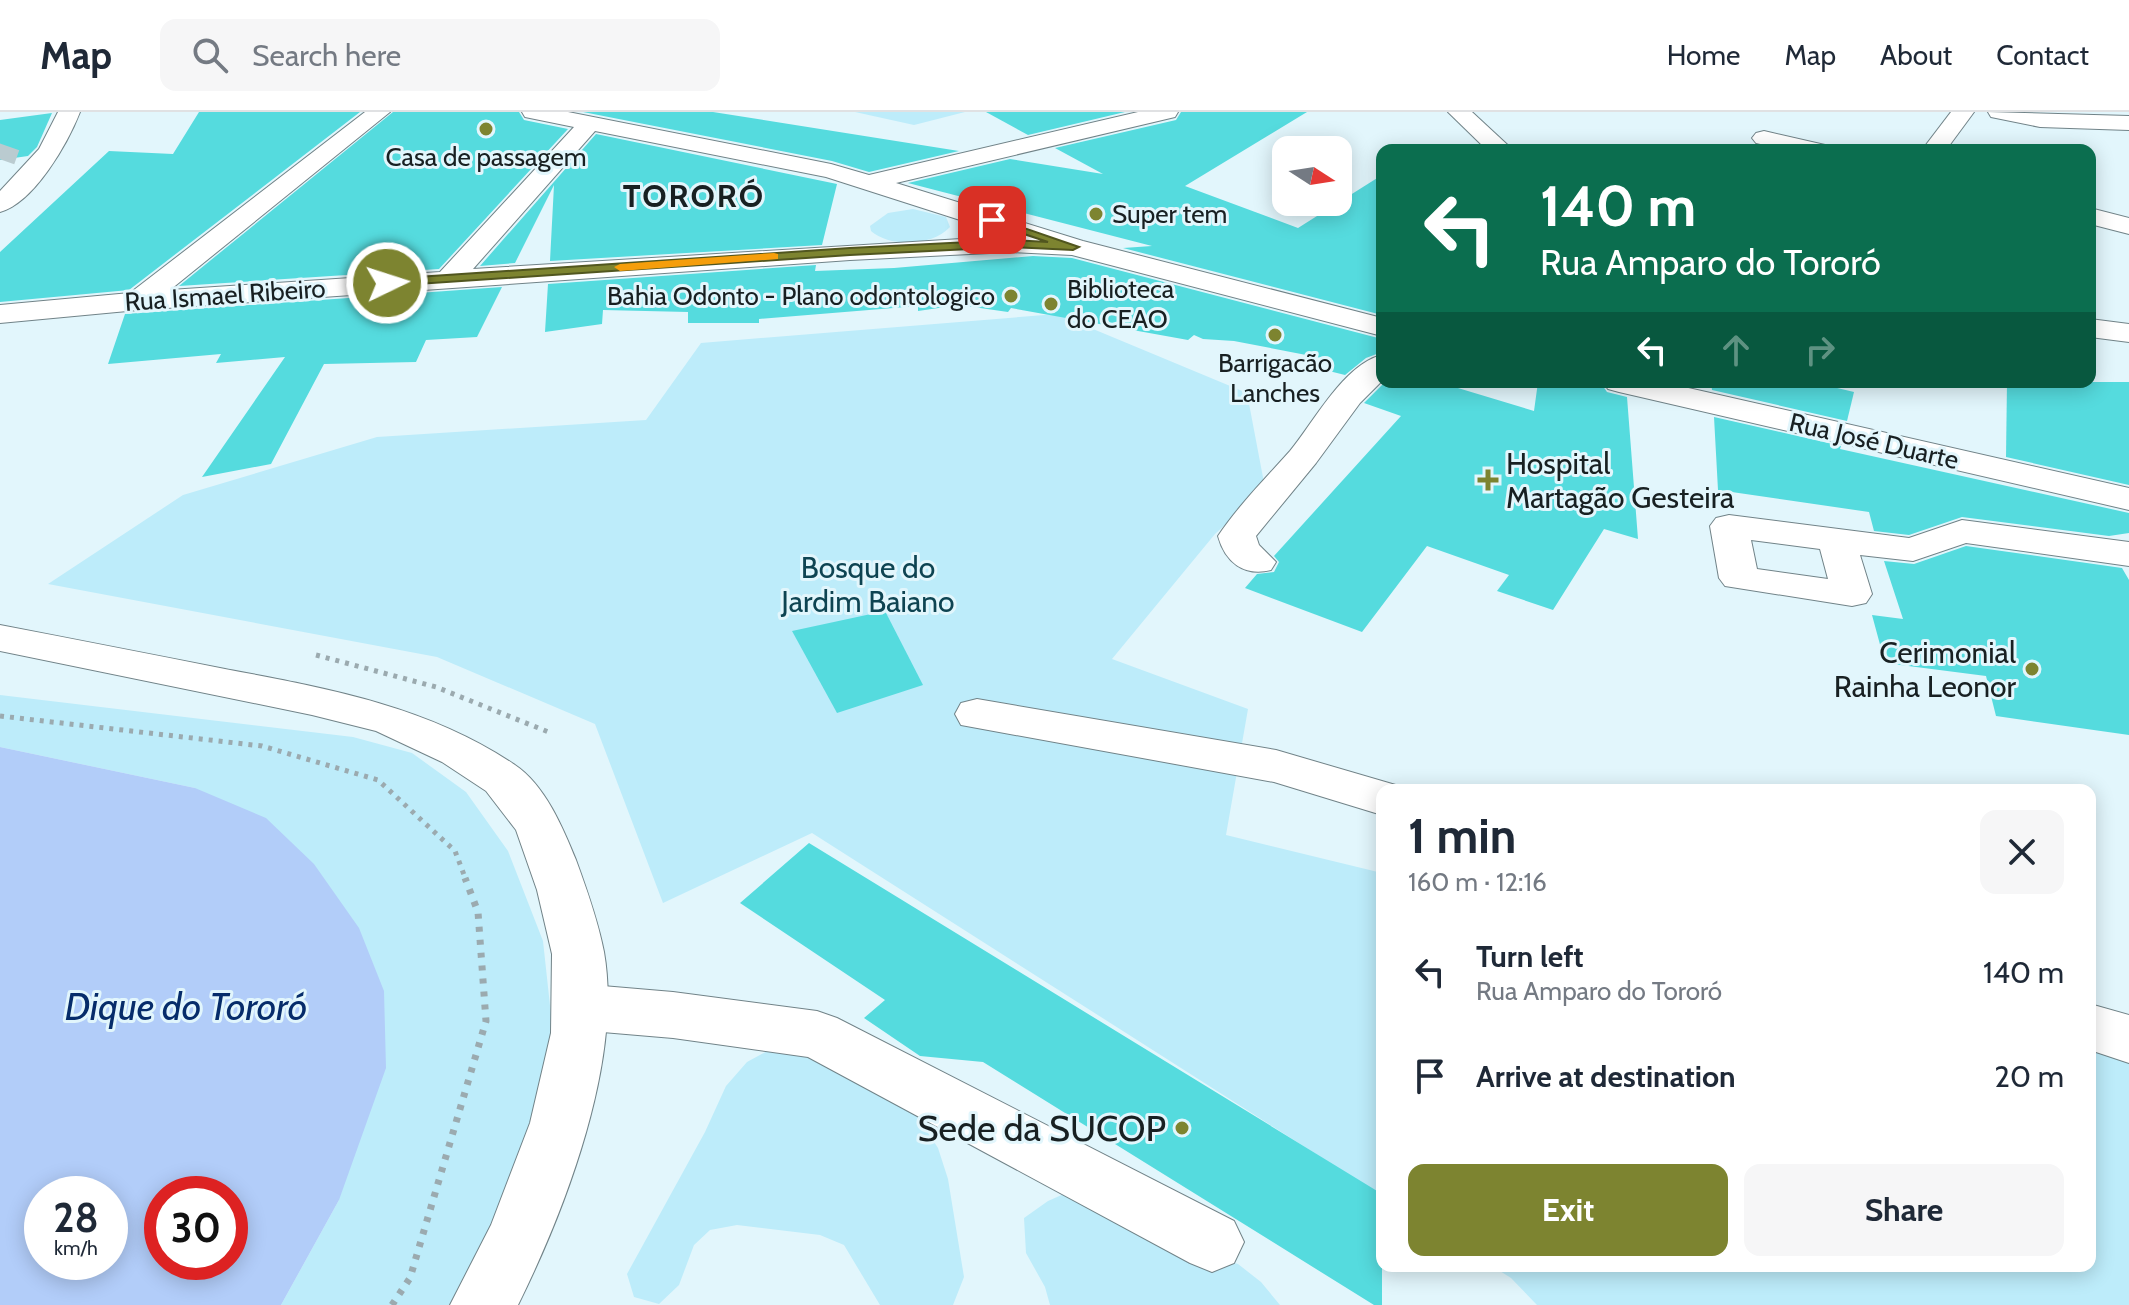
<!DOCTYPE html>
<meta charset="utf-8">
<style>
body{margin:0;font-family:Cabin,sans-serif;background:#f6f6f7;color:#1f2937;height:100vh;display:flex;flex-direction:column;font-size:30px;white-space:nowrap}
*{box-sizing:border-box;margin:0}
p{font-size:26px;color:#747a83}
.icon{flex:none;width:44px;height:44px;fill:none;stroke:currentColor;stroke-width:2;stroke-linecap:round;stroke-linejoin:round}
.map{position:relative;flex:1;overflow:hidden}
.details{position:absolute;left:1376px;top:672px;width:720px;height:488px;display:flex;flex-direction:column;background:#fff;border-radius:16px;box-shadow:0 4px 20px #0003}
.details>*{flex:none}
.top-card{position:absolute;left:1376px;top:32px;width:720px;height:244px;border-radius:16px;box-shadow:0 4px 20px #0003;background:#0b6e4f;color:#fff;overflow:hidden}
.needle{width:52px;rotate:102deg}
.tools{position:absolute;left:1272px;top:24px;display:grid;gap:16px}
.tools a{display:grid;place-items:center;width:80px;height:80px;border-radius:16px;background:#fff;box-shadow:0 4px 20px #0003;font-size:40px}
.speed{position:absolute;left:24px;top:1064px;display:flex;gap:16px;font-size:40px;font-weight:700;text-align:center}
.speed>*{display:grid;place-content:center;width:104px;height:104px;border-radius:50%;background:#fff;box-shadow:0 4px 20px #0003;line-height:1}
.speed small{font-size:20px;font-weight:400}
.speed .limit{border:12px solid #d22;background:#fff;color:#111}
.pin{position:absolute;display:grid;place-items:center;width:68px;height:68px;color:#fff;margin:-34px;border-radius:16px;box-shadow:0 4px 12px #0006}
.me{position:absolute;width:88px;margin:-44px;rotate:86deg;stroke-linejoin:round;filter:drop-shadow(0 0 6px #0008)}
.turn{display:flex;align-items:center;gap:28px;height:168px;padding:0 32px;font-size:36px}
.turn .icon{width:104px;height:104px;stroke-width:2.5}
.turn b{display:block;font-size:56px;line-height:68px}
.lanes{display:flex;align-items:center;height:76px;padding:0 32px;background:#0003;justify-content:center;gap:40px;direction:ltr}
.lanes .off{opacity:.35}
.round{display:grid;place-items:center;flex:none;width:84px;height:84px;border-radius:16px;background:#f6f6f7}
.overview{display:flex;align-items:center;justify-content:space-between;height:136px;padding:0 32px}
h1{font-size:48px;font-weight:700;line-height:60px}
.action{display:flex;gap:16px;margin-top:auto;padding:16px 32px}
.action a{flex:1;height:92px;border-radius:16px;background:#7d8430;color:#fff;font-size:32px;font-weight:700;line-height:92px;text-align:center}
.action a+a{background:#f6f6f7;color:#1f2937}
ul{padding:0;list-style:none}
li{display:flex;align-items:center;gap:24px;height:104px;padding:0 32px}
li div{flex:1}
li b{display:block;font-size:30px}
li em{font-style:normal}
header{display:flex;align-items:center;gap:48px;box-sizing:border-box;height:112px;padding:0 40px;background:#fff;border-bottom:2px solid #e0e1e3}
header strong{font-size:38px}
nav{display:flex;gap:44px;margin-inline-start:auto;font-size:28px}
.search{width:560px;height:72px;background:#f6f6f7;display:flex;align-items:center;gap:20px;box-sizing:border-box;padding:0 28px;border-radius:16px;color:#747a83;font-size:30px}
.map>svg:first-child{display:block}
.green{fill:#bdecfa}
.water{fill:#b2cdf9;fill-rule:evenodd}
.building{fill:#55dbde}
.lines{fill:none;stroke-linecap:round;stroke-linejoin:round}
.minor-tunnel{stroke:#bacbd0;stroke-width:26;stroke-dasharray:26 13;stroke-linecap:butt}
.minor-casing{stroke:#718388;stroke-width:2}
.major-casing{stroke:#718388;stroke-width:2}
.path-far1{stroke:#9baaaf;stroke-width:5;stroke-dasharray:4 6;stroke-linecap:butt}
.path{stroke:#9baaaf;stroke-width:7;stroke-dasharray:5 8;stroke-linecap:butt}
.minor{fill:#fff;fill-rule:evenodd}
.major{fill:#fff;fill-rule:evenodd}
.route{fill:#7d8430;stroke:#51561f;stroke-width:2}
.slow{fill:#f59e0b}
.poi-dot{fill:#7d8430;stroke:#e2f6fc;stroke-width:3}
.labels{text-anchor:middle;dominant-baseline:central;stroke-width:6;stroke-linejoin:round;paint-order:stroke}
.far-poi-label{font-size:26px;fill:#182022;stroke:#e2f6fc}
.far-street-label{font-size:26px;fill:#182022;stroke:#e2f6fc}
.poi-label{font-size:30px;fill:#182022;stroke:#e2f6fc;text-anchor:start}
.park-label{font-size:30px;fill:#0e4452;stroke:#e2f6fc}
.far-district-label{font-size:32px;font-weight:bold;letter-spacing:2px;fill:#182022;stroke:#e2f6fc}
.near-poi-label{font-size:36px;fill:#182022;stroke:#e2f6fc;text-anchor:end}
.near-water-label{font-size:38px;font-style:italic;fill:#062c6a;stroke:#e2f6fc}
</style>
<header>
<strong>Map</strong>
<div class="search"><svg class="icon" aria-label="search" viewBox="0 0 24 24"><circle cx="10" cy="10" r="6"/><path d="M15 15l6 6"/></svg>Search here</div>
<nav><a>Home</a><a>Map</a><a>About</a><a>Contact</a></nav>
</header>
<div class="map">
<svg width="2129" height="1193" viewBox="0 0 2129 1193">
<rect width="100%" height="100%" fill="#e2f6fc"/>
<g class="green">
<path d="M855,0H965L914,13Z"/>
<path d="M913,97L946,105L950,115C933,134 890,136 871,119L870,114L888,101Z"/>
<path d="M1057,202L1247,281L1265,376L1215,422L1112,547L1248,597L1226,723L1382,761V1084L812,721L663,791L595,612L437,545L48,472L183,383L377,325L646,308L701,231Z"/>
<path d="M0,583L353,625L412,641L466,680L508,739L543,829L553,921L533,1023L482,1193H281L339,1088L195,676L0,635Z"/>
<path d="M771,937L811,938L917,1004L938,1036L948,1067L964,1165L953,1193H880L844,1133L820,1123L737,1113L710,1118L694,1133L679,1173L659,1192L634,1185L627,1162L705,1020L726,974L747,950Z"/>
<path d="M2090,937L2129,947V1193H1537L1511,1166L1492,1154H2090Z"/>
<path d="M1073,1078L1184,1135L1238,1152L1261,1170L1280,1193H1050L1045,1175L1026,1141L1024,1106L1048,1089Z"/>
</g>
<path class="water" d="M0,635L195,676L266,706L314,752L359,816L384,879L386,956L339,1088L281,1193H0ZM42,1082H110V1150H42ZM162,1082H230V1150H162Z"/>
<g class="building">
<path d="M199,0H360L129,178L0,190V140L109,39L173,42Z"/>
<path d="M393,0H519L524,8L568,17L439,157L179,174Z"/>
<path d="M583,0H713L959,39L869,60L832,49Z"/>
<path d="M986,0H1125L1028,23Z"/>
<path d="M1181,0H1307L1185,74L1298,116L1382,63V203L1123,136L1152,134L908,71L1010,47L1103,62L1055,36L1176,8Z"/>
<path d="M52,1L37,35L28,44L0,48V8Z"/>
<path d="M596,22L837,72L822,133L550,149L554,73L515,151L480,154Z"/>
<path d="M1033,144L1072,146L1382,227V240L1366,246L1345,263L1325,258L1332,248L1234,229L1203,227L1194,223L1188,228L1011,196L1008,200L959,193L918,199V194L759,207V211H688V200L603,198L602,212L545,220L548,172L816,153L815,159L894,156Z"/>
<path d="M502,175L477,225L426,228L416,250L324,252L271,352L202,365L285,245L216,251L221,242L108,252L125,202Z"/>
<path d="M1385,270H1438L1534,299L1538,270H1600L1607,280L1627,285L1638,427L1604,417L1553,498L1497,479L1509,463L1427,434L1362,520L1245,476L1257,462L1274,460L1279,450L1274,444L1401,304L1364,291Z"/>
<path d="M1711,270H1812L1854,280L1847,309L1712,278Z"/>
<path d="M2007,270H2129V373L2006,345Z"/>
<path d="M1714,305L1841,334L1840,337L2129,401V421L2109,424L1962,405L1909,423L1874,419L1869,400L1718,378Z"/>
<path d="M1966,434L2122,456L2129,468V623L1996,604L1986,564L1885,551L1872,503L1903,507L1884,449L1914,452Z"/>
<path d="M885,499L923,573L837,601L792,519Z"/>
<path d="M809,731L1382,1082V1193H1374L983,950L920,944L864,906L885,888L740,791Z"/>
</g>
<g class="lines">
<path class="minor-tunnel" d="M2,48L7,34"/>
<g class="minor-casing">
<g id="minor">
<path d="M58,0H80C68,31 34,91 0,100V79L39,37Z"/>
<path d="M365,0H390L170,178L440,160L574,15L525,5L522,0H568L831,52L869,63L1138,0H1178L1175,5L896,71L1083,129L1382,206V224L1072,143L1010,140L850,148L138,198L0,211V193L130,181ZM595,19L826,65L1010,124L473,157Z"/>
<path d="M1448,0H1472L1513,38H1487Z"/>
<path d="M1951,0H1974L1946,38H1922Z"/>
<path d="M1988,0L2129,4V18L2040,15L1991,5Z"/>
<path d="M1764,19L1825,33L1829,38H1786L1756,31L1752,26L1756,21Z"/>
<path d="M2090,96L2129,106V122L2090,112Z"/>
<path d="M2090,207L2129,212V230L2090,225Z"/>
<path d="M1382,243V269L1360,291L1316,351L1256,424L1259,433L1276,450L1271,458C1244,465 1225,450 1218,424C1239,393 1265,367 1290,339C1314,310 1344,252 1382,243Z"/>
<path d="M1603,270H1662L2129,376V398L1619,280L1608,277Z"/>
<path d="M1729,403L1909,426L1962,408L2129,430V454L1966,431L1913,449L1860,443L1872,482L1866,491L1852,494L1725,474L1719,466L1710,414L1716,406ZM1751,428L1820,437L1828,467L1757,457Z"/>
<path d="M977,587L1276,638L1399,674L1401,678H1382V703L1274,670L961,613L955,602L961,591Z"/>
<path d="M579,872L673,880L817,899L837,906L1234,1109L1244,1130L1234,1151L1212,1160L1190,1151L808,945L673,926L579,918L560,911L552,895L560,879Z"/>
<path d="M2090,892L2129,903V951L2090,938Z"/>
</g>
</g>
<g class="major-casing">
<path id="major" d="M0,513C75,527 150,542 225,557C326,576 428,594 515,653C545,673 563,716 576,748C587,778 598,809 604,840C623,948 565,1098 518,1193H450L491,1113L530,1011L551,921L552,842L537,778L516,718L486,679L442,650L376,619L312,603L0,539Z"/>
</g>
<g class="path-far1">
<path d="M316,543L436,575L551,621"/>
<path d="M0,604L262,634L378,668L455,739L466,768"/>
</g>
<path class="path" d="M392,1193L410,1166L486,909L478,800L465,766"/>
<use href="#minor" class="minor"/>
<use href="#major" class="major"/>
</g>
<path class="route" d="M992,105L1079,135L1073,138L1010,135L850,143L387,174L381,171L387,167L850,136L1010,128L1048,130L988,110L986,108Z"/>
<path class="slow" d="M774,141L778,142V147L620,159L614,155L620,152Z"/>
<g class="poi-dot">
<circle cx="486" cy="17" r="8"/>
<circle cx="1096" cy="102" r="8"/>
<circle cx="1011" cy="184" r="8"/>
<circle cx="1051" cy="192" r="8"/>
<circle cx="1275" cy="223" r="8"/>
<path d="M1484 356h8v8h8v8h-8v8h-8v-8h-8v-8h8z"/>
<circle cx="2032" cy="557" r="8"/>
<circle cx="1182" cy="1016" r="8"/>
</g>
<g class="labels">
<g class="far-poi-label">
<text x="486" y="45">Casa de passagem</text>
<text x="1112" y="102" text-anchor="start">Super tem</text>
<text x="1067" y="177" text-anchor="start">Biblioteca<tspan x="1067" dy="30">do CEAO</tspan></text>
<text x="995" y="184" text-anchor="end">Bahia Odonto - Plano odontologico</text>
<text x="1275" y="251">Barrigacão<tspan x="1275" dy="30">Lanches</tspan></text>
</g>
<g class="far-street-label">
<text transform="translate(225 183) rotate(-4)">Rua Ismael Ribeiro</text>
<text transform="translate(1874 329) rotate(13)">Rua José Duarte</text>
</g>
<g class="poi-label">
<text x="1506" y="351">Hospital<tspan x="1506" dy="34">Martagão Gesteira</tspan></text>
<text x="2016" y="540" text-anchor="end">Cerimonial<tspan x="2016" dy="34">Rainha Leonor</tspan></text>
</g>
<g class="park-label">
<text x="868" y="455">Bosque do<tspan x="868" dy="34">Jardim Baiano</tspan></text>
</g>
<g class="far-district-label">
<text x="694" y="83">TORORÓ</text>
</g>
<g class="near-poi-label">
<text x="1166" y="1016">Sede da SUCOP</text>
</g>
<g class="near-water-label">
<text x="186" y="894">Dique do Tororó</text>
</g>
</g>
</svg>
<div class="tools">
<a><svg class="needle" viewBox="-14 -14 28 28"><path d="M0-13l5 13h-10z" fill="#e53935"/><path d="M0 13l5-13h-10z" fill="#747a83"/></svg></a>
</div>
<div class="speed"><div>28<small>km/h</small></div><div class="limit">30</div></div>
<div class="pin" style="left:992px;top:108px;background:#d93025"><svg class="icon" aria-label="arrive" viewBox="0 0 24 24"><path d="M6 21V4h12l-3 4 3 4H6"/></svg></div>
<svg class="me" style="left:387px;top:171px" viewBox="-20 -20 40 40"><circle r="17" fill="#7d8430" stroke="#fff" stroke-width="3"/><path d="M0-11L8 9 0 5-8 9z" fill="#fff"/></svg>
<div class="top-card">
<div class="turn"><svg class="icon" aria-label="left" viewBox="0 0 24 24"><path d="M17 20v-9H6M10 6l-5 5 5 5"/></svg><div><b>140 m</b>Rua Amparo do Tororó</div></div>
<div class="lanes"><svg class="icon" aria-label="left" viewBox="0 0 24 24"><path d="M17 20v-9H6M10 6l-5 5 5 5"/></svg><svg class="icon off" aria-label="ahead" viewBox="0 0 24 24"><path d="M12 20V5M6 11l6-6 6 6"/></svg><svg class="icon off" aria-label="right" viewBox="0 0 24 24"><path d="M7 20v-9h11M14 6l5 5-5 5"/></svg></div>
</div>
<section class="details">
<div class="overview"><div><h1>1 min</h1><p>160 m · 12:16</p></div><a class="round"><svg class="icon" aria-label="close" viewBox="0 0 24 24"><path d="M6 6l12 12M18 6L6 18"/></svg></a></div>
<ul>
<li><svg class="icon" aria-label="left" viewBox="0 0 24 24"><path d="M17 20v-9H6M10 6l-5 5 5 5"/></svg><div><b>Turn left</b><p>Rua Amparo do Tororó</p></div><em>140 m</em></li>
<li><svg class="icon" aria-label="arrive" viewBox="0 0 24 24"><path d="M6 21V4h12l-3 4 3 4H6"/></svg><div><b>Arrive at destination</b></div><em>20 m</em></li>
</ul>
<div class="action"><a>Exit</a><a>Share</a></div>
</section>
</div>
